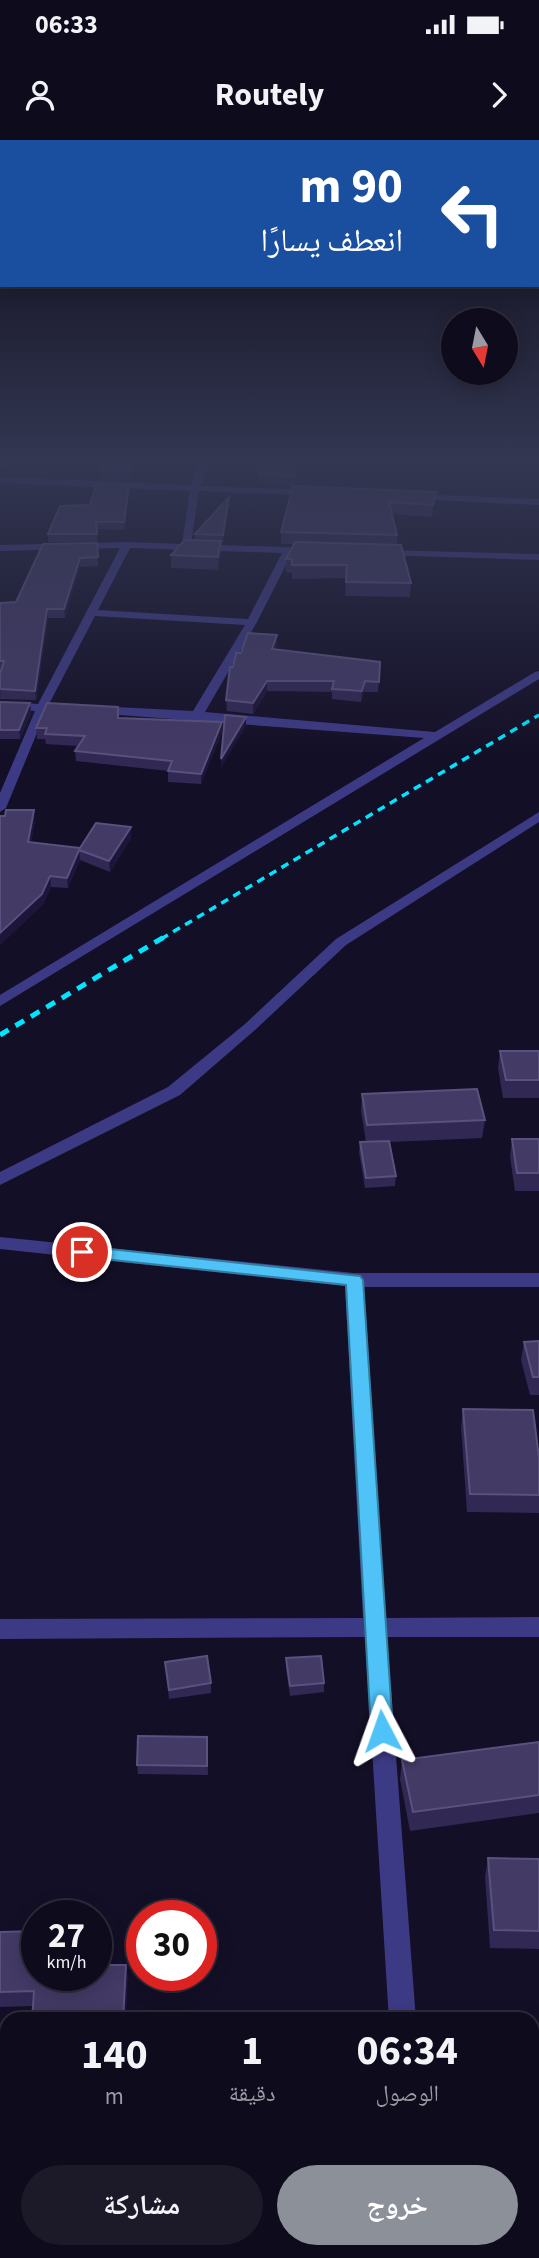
<!DOCTYPE html>
<html lang="ar">
<meta charset="utf-8">
<style>
body{margin:0;font-family:"Source Sans 3","Noto Naskh Arabic",sans-serif;background:#1c1929;color:#f1f3f6;direction:rtl;height:100vh;display:flex;flex-direction:column;font-size:26px;white-space:nowrap}
*{box-sizing:border-box;margin:0}
p{font-size:23px;color:#9b9ba3}
.icon{flex:none;width:38px;height:38px;fill:none;stroke:currentColor;stroke-width:2;stroke-linecap:round;stroke-linejoin:round}
.map{position:relative;flex:1;overflow:hidden;direction:ltr}
.side{position:absolute;left:0px;top:1872px;width:539px;height:247px;display:flex;flex-direction:column;background:#0e0b1c;border-radius:21px 21px 0 0;box-shadow:0 4px 18px #0003,0 0 0 2px #2e2b3b;direction:rtl}
.side>*{flex:none}
.guide{position:absolute;left:0px;top:0px;width:539px;height:147px;box-shadow:0 4px 18px #0003,0 0 0 2px #2e2b3b;direction:rtl;background:#1a4fa0;color:#fff;overflow:hidden}
.needle{width:46px;rotate:170deg}
.controls{position:absolute;left:441px;top:168px;display:grid;gap:14px}
.controls a{display:grid;place-items:center;width:77px;height:77px;border-radius:50%;background:#0e0b1c;box-shadow:0 4px 18px #0003,0 0 0 2px #2e2b3b;font-size:35px}
.speed{position:absolute;left:21px;top:1760px;display:flex;gap:14px;font-size:35px;font-weight:700;text-align:center}
.speed>*{display:grid;place-content:center;width:91px;height:91px;border-radius:50%;background:#0e0b1c;box-shadow:0 4px 18px #0003,0 0 0 2px #2e2b3b;line-height:1}
.speed small{font-size:18px;font-weight:400}
.speed .limit{border:10px solid #d22;background:#fff;color:#111}
.pin{position:absolute;display:grid;place-items:center;width:60px;height:60px;color:#fff;margin:-30px;border:4px solid #fff;border-radius:50%;box-shadow:0 2px 7px #0007}
.me{position:absolute;width:77px;margin:-38px;rotate:356deg;stroke-linejoin:round;filter:drop-shadow(0 0 5px #0008)}
.turn{display:flex;align-items:center;gap:24px;height:147px;padding:0 21px;font-size:32px}
.turn .icon{width:91px;height:91px;stroke-width:2.5}
.turn b{display:block;font-size:49px;line-height:60px}
.eta{display:flex;justify-content:space-evenly;align-items:center;height:119px;text-align:center}
.eta b{font-size:42px;font-weight:700;line-height:49px}
.cta{display:flex;gap:14px;margin-top:auto;padding:14px 21px}
.cta a{flex:1;height:80px;border-radius:42px;background:#8c9099;color:#fff;font-size:28px;font-weight:700;line-height:80px;text-align:center}
.cta a+a{background:#1c1929;color:#f1f3f6}
.status{display:flex;justify-content:space-between;align-items:center;height:49px;padding:0 35px;background:#0e0b1c;direction:ltr}
.status svg{height:19px;fill:currentColor}
header{display:flex;justify-content:space-between;align-items:center;height:91px;padding:0 21px;background:#0e0b1c;font-size:32px;font-weight:700}
.map>svg:first-child{display:block}
.lines{fill:none;stroke-linecap:round;stroke-linejoin:round}
.street{fill:#3d3a85;fill-rule:evenodd}
.rail-far1{stroke:#00e5ff;stroke-width:3.5;stroke-dasharray:8 6;stroke-linecap:butt}
.rail{stroke:#00e5ff;stroke-width:5;stroke-dasharray:10 8;stroke-linecap:butt}
.wall{fill:#312854}
.shaded-wall{fill:#1d163a}
.building{fill:#433a66;stroke:#5a527e;stroke-width:2}
.route{fill:#4fc3f7;stroke:#337fa1;stroke-width:2}
</style>
<div class="status"><b>06:33</b><svg viewBox="0 0 49 12"><path d="M0 12V9h3v3zM5 12V6h3v6zM10 12V3h3v9zM15 12V0h3v12zM26 1h20v11H26zM47 4h2v5h-2z"/></svg></div>
<header><svg class="icon" aria-label="forward" viewBox="0 0 24 24"><path d="M9 5l7 7-7 7"/></svg>Routely<svg class="icon" aria-label="person" viewBox="0 0 24 24"><circle cx="12" cy="8" r="4"/><path d="M4 21q1-7 8-7t8 7"/></svg></header>
<div class="map">
<svg width="539" height="2118" viewBox="0 0 539 2118">
<rect width="100%" height="100%" fill="#130f26"/>
<g class="lines">
<g class="street">
<path d="M10,322L0,331L1,322Z"/>
<path d="M201,322H209L201,346L315,350L320,353L315,356L199,351L191,404L312,408L317,411L312,414L292,413L257,482L205,572L435,592L535,532L539,531V539L0,866V855L424,598L93,573V567L97,566L193,571L245,485L95,476L49,564L69,565L75,569L69,573L46,571L6,668L0,672V653L35,571L0,569V561L38,564L120,408L0,411V405L127,402L182,404L190,351L0,343V337L191,345ZM130,408L282,413L248,479L98,470Z"/>
<path d="M413,354L539,359V365L410,359L408,357Z"/>
<path d="M382,410L539,414V420L378,415L377,413Z"/>
<path d="M539,672V682L346,805L255,890L180,955L0,1045V1032L168,947L245,884L336,799Z"/>
<path d="M0,1097L354,1133H539V1147H364L386,1478L539,1477V1497H387L416,1880H389L365,1497L0,1499V1479L363,1478L345,1146L0,1109Z"/>
<rect x="0" y="2079" width="7" height="30"/>
<rect x="532" y="2079" width="7" height="30"/>
<path d="M403,2112H433L434,2118H404Z"/>
</g>
<path class="rail-far1" d="M161,799L539,575"/>
<path class="rail" d="M0,895L164,797"/>
</g>
<g class="wall">
<path d="M103,322H133L130,340L102,339V330Z"/>
<path d="M255,322H294L295,346L435,363L432,377L392,374L397,395V405L411,443L410,457L345,456L346,438L292,439V433L286,432V419L294,404H281V392L293,346L259,343Z"/>
<path d="M129,351L125,390L97,389V402H48V394L90,365Z"/>
<path d="M229,357V365L223,402H221V414L218,430L171,428V415L195,400V394Z"/>
<path d="M97,403L98,426L80,427L65,478H48L36,560L0,559L1,531H0V463L16,462Z"/>
<path d="M277,495V505L276,510L380,522L378,552H364L361,562L332,559V552L267,551L253,574L227,571L226,560L233,527L241,513Z"/>
<path d="M0,562L30,563L31,573L20,599H0Z"/>
<path d="M36,588L222,592L201,644L168,642V631L76,621L75,611L78,606L46,604L45,599H37Z"/>
<path d="M35,680L31,702L80,708L131,687V698L110,732L80,720L68,748L51,747L43,764L0,805Z"/>
<path d="M500,911H539V958H503L498,928Z"/>
<path d="M362,954L485,980L482,998L390,1002L396,1036L395,1046L365,1048L359,1012L360,1002H366L361,971Z"/>
<path d="M512,999H539V1051H515L510,1017Z"/>
<path d="M539,1201V1255H530L521,1220L524,1202Z"/>
<path d="M463,1269L539,1318V1373L467,1372L461,1287Z"/>
<path d="M286,1518L324,1543V1552L290,1556L286,1528Z"/>
<path d="M165,1522L211,1543V1553L169,1559Z"/>
<path d="M207,1597L208,1635L138,1634L137,1625Z"/>
<path d="M539,1602V1673L410,1691L400,1639L402,1620Z"/>
<path d="M488,1718L539,1719V1809L490,1808L485,1736Z"/>
<path d="M100,1790L103,1806L102,1825H126L128,1840L33,1866L0,1867V1792Z"/>
</g>
<g class="shaded-wall">
<path d="M129,344V351L125,390L124,382Z"/>
<path d="M436,352L435,363L432,377L433,365Z"/>
<path d="M229,357V365L223,402V395Z"/>
<path d="M221,401V414L218,430V417Z"/>
<path d="M80,418V427L65,478L64,469Z"/>
<path d="M47,469L48,478L36,560L35,551Z"/>
<path d="M277,495V505L272,520V509Z"/>
<path d="M267,541V551L253,574V563Z"/>
<path d="M365,541L364,552L361,562L362,551Z"/>
<path d="M30,563L31,573L20,599L19,590Z"/>
<path d="M246,577V586L221,628V619Z"/>
<path d="M222,582V592L201,644V634Z"/>
<path d="M34,670L35,680L29,712L28,702Z"/>
<path d="M131,687V698L110,732L109,721Z"/>
<path d="M79,710L80,720L68,748L67,738Z"/>
<path d="M50,736L51,747L43,764L0,805V793Z"/>
<path d="M100,1790L103,1806L101,1841L98,1825Z"/>
<path d="M126,1825L128,1840L126,1880H123Z"/>
</g>
<g class="building">
<path d="M103,322H131L130,331L102,330Z"/>
<path d="M257,322H294L295,337L259,333Z"/>
<path d="M129,344L124,382H96L97,394H48L60,366L90,365L96,345Z"/>
<path d="M293,346L436,352L433,365L389,362L397,395L281,392Z"/>
<path d="M229,357L223,395L195,394Z"/>
<path d="M185,400L221,401L218,417L171,415Z"/>
<path d="M295,402L401,405L411,443L346,442L347,425H292V419H286Z"/>
<path d="M97,403L98,417L80,418L64,469H47L35,551L0,549V534L4,521H0V463L16,462L43,404Z"/>
<path d="M248,493L277,495L272,509L380,522L379,542L365,541L362,551L332,549L334,541H267L253,563L226,560L230,527H233L236,513H241Z"/>
<path d="M0,562L30,563L19,590H0Z"/>
<path d="M47,563L118,567V578L222,582L201,634L168,631L172,621L75,611L85,596L45,594L47,588H36Z"/>
<path d="M225,575L246,577L221,619Z"/>
<path d="M6,670H34L28,702L80,708L96,683L131,687L109,721L79,710L67,738L50,736L42,754L0,793V676H5Z"/>
<path d="M500,911H539V940H506Z"/>
<path d="M477,949L485,980L367,985L362,954Z"/>
<path d="M512,999H539V1033H517Z"/>
<path d="M389,1001L396,1036L366,1038L360,1002Z"/>
<path d="M539,1201V1237H533L524,1202Z"/>
<path d="M463,1269L533,1270L539,1318V1355L470,1354Z"/>
<path d="M207,1516L211,1543L169,1550L165,1522Z"/>
<path d="M321,1516L324,1543L290,1546L286,1518Z"/>
<path d="M138,1596L207,1597V1626L137,1625Z"/>
<path d="M539,1602V1655L413,1672L402,1620Z"/>
<path d="M488,1718L539,1719V1791L494,1790Z"/>
<path d="M96,1790H100L98,1825H126L123,1880H32L34,1851L0,1852V1792L37,1791V1836H96Z"/>
</g>
<linearGradient id="sky" x2="0" y2="1"><stop stop-color="#0a0815"/><stop offset="0.52" stop-color="#333752"/><stop offset="1" stop-color="#333752" stop-opacity="0"/></linearGradient>
<rect width="539" height="618" fill="url(#sky)"/>
<path class="route" d="M82,1106L360,1136L363,1140L393,1591L390,1598L382,1601L375,1598L371,1591L346,1145L76,1116L73,1112L76,1108Z"/>
</svg>
<div class="controls">
<a><svg class="needle" viewBox="-14 -14 28 28"><path d="M0-13l5 13h-10z" fill="#e53935"/><path d="M0 13l5-13h-10z" fill="#9b9ba3"/></svg></a>
</div>
<div class="speed"><div>27<small>km/h</small></div><div class="limit">30</div></div>
<div class="pin" style="left:82px;top:1112px;background:#d93025"><svg class="icon" aria-label="arrive" viewBox="0 0 24 24"><path d="M6 21V4h12l-3 4 3 4H6"/></svg></div>
<svg class="me" style="left:382px;top:1591px" viewBox="-20 -20 40 40"><path d="M0-17L14 15 0 8-14 15z" fill="#4fc3f7" stroke="#fff" stroke-width="4"/></svg>
<div class="guide">
<div class="turn"><svg class="icon" aria-label="left" viewBox="0 0 24 24"><path d="M17 20v-9H6M10 6l-5 5 5 5"/></svg><div><b>90 m</b>انعطف يسارًا</div></div>
</div>
<section class="side">
<div class="eta">
<div><b>06:34</b><p>الوصول</p></div>
<div><b>1</b><p>دقيقة</p></div>
<div><b>140</b><p>m</p></div>
</div>
<div class="cta"><a>خروج</a><a>مشاركة</a></div>
</section>
</div>
